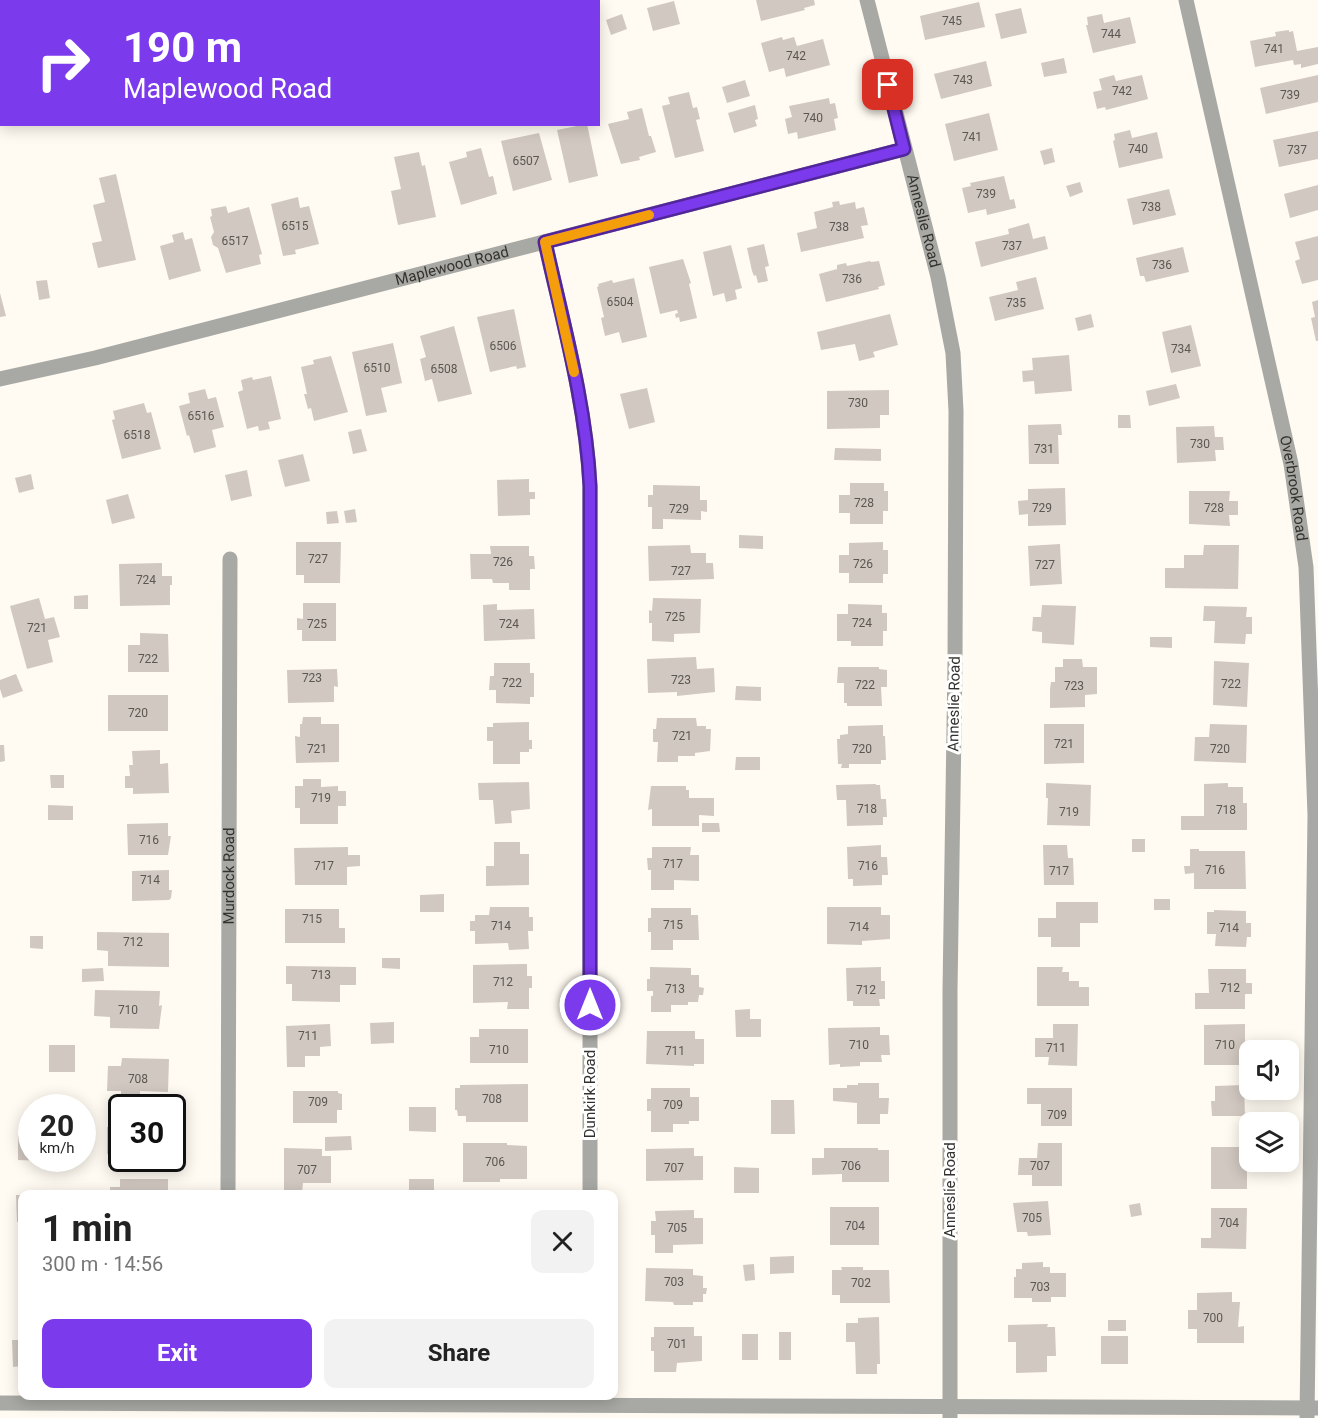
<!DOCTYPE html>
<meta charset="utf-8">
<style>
body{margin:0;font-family:Roboto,sans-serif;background:#f2f2f2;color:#222;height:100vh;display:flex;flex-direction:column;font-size:22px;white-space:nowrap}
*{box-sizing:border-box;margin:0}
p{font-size:20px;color:#767676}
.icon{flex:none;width:33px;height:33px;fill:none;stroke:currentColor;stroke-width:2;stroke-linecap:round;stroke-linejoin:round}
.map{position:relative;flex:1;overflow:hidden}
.sheet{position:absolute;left:18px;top:1190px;width:600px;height:210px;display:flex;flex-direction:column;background:#fff;border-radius:12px;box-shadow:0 3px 15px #0003}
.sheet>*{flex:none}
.banner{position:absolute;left:0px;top:0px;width:600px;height:126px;box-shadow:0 3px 15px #0003;background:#7c3aed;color:#fff;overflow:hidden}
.tools{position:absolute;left:1239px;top:1040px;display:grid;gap:12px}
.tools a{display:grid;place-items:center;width:60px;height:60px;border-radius:12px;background:#fff;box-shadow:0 3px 15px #0003;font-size:30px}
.speed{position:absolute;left:18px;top:1094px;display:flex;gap:12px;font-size:30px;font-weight:700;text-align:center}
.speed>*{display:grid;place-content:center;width:78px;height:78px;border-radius:50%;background:#fff;box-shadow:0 3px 15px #0003;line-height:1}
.speed small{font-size:15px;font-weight:400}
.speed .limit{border:3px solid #111;border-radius:9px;background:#fff;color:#111}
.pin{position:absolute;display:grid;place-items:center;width:51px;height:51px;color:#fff;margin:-26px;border-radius:12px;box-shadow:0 3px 9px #0006}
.me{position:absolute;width:66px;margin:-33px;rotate:0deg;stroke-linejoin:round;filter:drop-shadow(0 0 4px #0008)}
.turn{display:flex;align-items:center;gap:21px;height:126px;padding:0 24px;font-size:27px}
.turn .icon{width:78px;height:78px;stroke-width:2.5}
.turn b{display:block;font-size:42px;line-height:51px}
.round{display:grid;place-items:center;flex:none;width:63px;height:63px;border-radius:12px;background:#f2f2f2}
.head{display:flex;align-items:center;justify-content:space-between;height:102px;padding:0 24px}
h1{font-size:36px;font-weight:700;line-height:45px}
.action{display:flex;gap:12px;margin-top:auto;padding:12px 24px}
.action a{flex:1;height:69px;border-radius:12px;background:#7c3aed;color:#fff;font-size:24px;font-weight:700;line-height:69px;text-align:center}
.action a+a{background:#f2f2f2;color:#222}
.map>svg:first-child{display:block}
.building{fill:#d1c8c1}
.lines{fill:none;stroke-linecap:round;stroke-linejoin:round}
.street{stroke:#a8a9a4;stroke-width:15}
.route-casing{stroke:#51269a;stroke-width:15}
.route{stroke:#7c3aed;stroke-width:10}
.slow{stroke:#f59e0b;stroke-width:10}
.labels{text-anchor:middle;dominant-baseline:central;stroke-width:6;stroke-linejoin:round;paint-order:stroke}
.number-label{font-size:12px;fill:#5a5752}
.street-label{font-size:15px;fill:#33312d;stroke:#fff}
</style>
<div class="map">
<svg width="1318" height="1418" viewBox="0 0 1318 1418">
<rect width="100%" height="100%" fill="#fffbf2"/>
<g class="building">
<path d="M756,0H814L815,5L804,8L805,10L761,21Z"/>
<path d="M674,1L680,24L653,31L647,8Z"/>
<path d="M979,2L985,27L925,40L920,16Z"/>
<path d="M1021,8L1027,33L1001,39L995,14Z"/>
<path d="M622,14L627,29L611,35L606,20Z"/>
<path d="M1102,14L1104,23L1130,17L1136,43L1093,53L1086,25H1088L1087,17Z"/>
<path d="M1289,30V32L1293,31L1297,51L1318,47V64L1301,68V64L1294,65L1293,60L1255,67L1250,41L1276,36L1275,32Z"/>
<path d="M782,37L783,40L794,37L797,46L823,39L830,65L786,77L784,68L769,72L761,43Z"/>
<path d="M1064,58L1067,73L1044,77L1041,63Z"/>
<path d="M986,61L992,86L941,99L934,74Z"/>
<path d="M1114,75L1116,81L1142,75L1148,99L1106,110L1105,107L1097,109L1093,92L1102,90L1099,79Z"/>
<path d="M1318,75V102L1266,114L1260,88Z"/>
<path d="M745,80L750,96L727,103L722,87Z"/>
<path d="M689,92L693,108L697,107L700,119L696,120L704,151L675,158L662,106L670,104L668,97Z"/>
<path d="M829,98L830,104L835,103L838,118L834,119L836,130L798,139L797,132L788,134L785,119L792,117L789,106Z"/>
<path d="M755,105L758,119L755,120L757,126L734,133L728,113Z"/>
<path d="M642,108L649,136H651L656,152L639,157L640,160L621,164L608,124L629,119L627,112Z"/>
<path d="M989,113L998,150L954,161L945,124Z"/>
<path d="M587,124L598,176L569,183L557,130Z"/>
<path d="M1130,130L1132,138L1157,132L1163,158L1119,168L1113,141L1115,140L1114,134Z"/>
<path d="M1318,131V159L1279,167L1273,140Z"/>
<path d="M539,133L552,180L513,191L501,141Z"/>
<path d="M481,148L489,177L493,176L497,194L461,205L449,162L467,157L466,152Z"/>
<path d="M1052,148L1055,162L1044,165L1040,151Z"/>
<path d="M419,152L422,166L425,165L436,217L398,225L391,191L401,189L394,157Z"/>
<path d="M116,174L136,260L98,268L92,243L102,241L93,205L105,202L99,178Z"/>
<path d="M1004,176L1010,200L1014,199L1016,208L987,215L986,209L968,213L962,188L971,186L970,183Z"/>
<path d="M1080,182L1083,192L1070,197L1066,186Z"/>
<path d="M1318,185V210L1290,218L1284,194Z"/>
<path d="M1169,189L1176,215L1133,225L1127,199Z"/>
<path d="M298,197L300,208L309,206L319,244L295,250L296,254L283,256L271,204Z"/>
<path d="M839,201L840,205L855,202L856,209L864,207L868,225L861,226L864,238L801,252L797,233L817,228L814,212L833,207L832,202Z"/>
<path d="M226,206L228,213L249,207L262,254L259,255L261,264L226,273L218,248L213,245L211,237L214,232L210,217L212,216L211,209Z"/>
<path d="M1029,223L1033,239L1045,236L1048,249L981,267L975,242L1009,234L1008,229Z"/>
<path d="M183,232L185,240L192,238L201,271L169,280L160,246L174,242L172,235Z"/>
<path d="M1318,236V280L1302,284L1295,261L1300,259L1295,242Z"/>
<path d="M764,244L769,266L765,267L768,281L758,283L756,275L754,276L752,271L747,248Z"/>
<path d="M731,245L742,288L735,290L737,299L726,302L724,293L713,296L703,252Z"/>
<path d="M1183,247L1189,272L1146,282L1144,276H1140L1136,258Z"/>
<path d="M683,259L691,283L689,284L697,318L680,322L679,317L676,318L675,314L678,313L677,310L660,314L649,267Z"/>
<path d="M870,261L871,262L879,261L885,285L878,287L879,289L826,302L819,274L837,269V265L846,263L847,266Z"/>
<path d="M1036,277L1044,309L995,321L989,297L1018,290L1016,282Z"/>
<path d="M634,278L647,337L622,343L619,332L605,336L601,318L604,317L597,287L599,286L598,284L612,280L613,283Z"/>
<path d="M47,280L50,298L39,300L36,281Z"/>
<path d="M0,293L6,316L0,317Z"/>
<path d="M1318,300V341H1316L1311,318L1315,317L1312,302Z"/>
<path d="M514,309L526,367L517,369L516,366L490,372L477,317Z"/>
<path d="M890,314L898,345L873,352L875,357L859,361L855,344L821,350L817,332Z"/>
<path d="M1091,314L1094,327L1078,331L1075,318Z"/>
<path d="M1191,325L1201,366L1171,373L1162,332Z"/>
<path d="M454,326L472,394L438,402L432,379L425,381L420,359L426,357L420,336Z"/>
<path d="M393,343L402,383L381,388L387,412L366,416L352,352Z"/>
<path d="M1069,355L1072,391L1035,394L1034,381L1023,382L1022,371L1033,370L1032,358Z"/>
<path d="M331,356L348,412L314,421L311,408L308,409L304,394H307L301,367L314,364L313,360Z"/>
<path d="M271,376L281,419L268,422L270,429L259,431L258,426L247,429L238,392L243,390L241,380L252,377L253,380Z"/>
<path d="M1176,384L1180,398L1149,406L1146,391Z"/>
<path d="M647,388L655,422L629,429L620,394Z"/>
<path d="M205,389L208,399L216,397L224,427L212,430L216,447L194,453L189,435L187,436L179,406L190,403L188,393Z"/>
<path d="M889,390V415H880V428L827,429V391Z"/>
<path d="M144,403L147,413L151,412L161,449L122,459L112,420L115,419L113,411Z"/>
<path d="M1118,415H1130L1131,428H1118Z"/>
<path d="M1061,424L1062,435H1058L1059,464H1029L1028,425Z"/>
<path d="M1214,426L1215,437H1223L1224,450H1215L1216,461L1177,463L1176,427Z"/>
<path d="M361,429L367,451L353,454L348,432Z"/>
<path d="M835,448L881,449V461L834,460Z"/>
<path d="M303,454L310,481L285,487L278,460Z"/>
<path d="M247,470L252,496L231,501L225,475Z"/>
<path d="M31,474L34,489L19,493L15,478Z"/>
<path d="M529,479V492H535V499H530V515L498,516L497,480Z"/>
<path d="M850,483H884V491H888V511H883V524H850V513H839V495H850Z"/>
<path d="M653,485L700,486V500H707V512L701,511V520L663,519V529H652V507H648V495H653Z"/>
<path d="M1065,488L1066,525L1028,526V514L1019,515L1018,501L1028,500V489Z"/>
<path d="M1189,491H1230L1229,501H1238V515H1229L1230,526L1189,524Z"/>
<path d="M128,494L135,518L112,524L106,500Z"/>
<path d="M355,509L357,522L346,523L344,511Z"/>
<path d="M337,511L339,523L327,524L326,512Z"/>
<path d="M739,535L763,536V549L739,548Z"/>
<path d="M296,542H341L340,583H304V575H296Z"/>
<path d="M883,542V550H888V574H883V583H849V573H839V555H849V543Z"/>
<path d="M1060,544L1062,584L1030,586L1028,546Z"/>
<path d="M690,545L691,553H706V563H713L714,579L649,581L648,546Z"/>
<path d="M1204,545H1239L1238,589L1165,588V568H1184V555H1203Z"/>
<path d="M490,546H529V556H534L535,569H530V590H509V583H493L492,579H471L470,554H491Z"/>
<path d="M162,563V576H172V585H170V605L120,606L119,564Z"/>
<path d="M88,595V609H74V596Z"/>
<path d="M39,598L45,619L54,617L60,637L48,640L53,662L27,669L10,606Z"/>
<path d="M653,598L701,599L700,633L674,634V642L652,641V623H649V610L652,611Z"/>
<path d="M303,603H336V641H302V630H297V618L303,619Z"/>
<path d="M497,604V610L534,609L535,639L484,641L483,605Z"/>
<path d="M848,604L882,605V613H887V631H883V646H851V641H837V614H848Z"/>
<path d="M1042,605L1076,606L1074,645L1042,643V632L1032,631L1033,617H1041Z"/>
<path d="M1204,606L1247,607L1246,617H1252V634H1246L1245,644L1214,643L1215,621H1203Z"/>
<path d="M140,633L168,634L169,672H128V645H140Z"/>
<path d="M1150,637H1172V648L1150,647Z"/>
<path d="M696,657L697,669L714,668L715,692L677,696V692L648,693L647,659Z"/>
<path d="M1063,659H1082L1083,667H1097V694L1085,695V707L1050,708V689L1051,682H1055V667H1063Z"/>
<path d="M1214,661L1249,663L1247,707L1213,705Z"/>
<path d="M494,663H530V673H534V697H530V704L496,703V690H489L490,676H494Z"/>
<path d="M838,667H879V669L887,670V687H881L882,706H847V703H844V683H837Z"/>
<path d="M337,669L338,687L334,686V702L288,703L287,670Z"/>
<path d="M16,674L23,691L3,698L0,689V680Z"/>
<path d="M736,686L761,687V701L735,700Z"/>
<rect x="108" y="695" width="60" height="36"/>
<path d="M303,717H321V724H339V762L296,763L295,736L300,737V724H302Z"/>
<path d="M657,718H696L697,726H706V729H711L710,751L695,753V756H678V762H657L658,742H653V729H656Z"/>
<path d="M529,722V740H532V749H529V752H520V764H493V741H487V727H493V723Z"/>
<path d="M1044,724H1084V763L1044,764Z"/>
<path d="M1210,724L1247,725L1246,763L1194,761L1195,737H1209Z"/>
<path d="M883,725V736H885L886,760H881V764H849V768H841L842,764H838L837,739H840V735L848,734V726Z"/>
<path d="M0,745H4L5,761L0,762Z"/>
<path d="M160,750V764L168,763L169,793L133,794V788H125V776H130L129,765H133L132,751Z"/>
<path d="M736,757H760V770H735Z"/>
<path d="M50,775H64V788H51Z"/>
<path d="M303,779H321V787L338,786V791H346V806H338V824H300V808H295V786H303Z"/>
<path d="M529,782L530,809L511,811L512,823L495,824L493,800H479L478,783Z"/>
<path d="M1046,783L1091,785L1090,826L1047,825L1048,798H1046Z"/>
<path d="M1228,783V787H1243V803H1247V830H1181V816H1204V784Z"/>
<path d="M876,784V785H880L881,799H886L887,817H883V825L847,826L846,800H837L836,785Z"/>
<path d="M651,786H686V790H689V798H714V816L699,815V826H652V809L648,810Z"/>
<path d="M48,805L73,806V820H48Z"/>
<path d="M168,823V836H171L168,855H128L127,824Z"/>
<path d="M702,823H719L720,832H702Z"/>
<rect x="1132" y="839" width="13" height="13"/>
<path d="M494,842H520V854H529V885L486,886V866H494Z"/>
<path d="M881,845V857H887L888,875H882V885L853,886V879H848L847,847Z"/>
<path d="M1043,845H1067L1068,858H1073L1074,885H1044Z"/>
<path d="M348,847V855H360V866L347,867V885H295L294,848Z"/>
<path d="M652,847H691L690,855H699V881L674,880V890H651V870H648L647,858H652Z"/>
<path d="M1190,849H1199V851H1245L1246,889H1194V873L1185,874L1184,866H1190Z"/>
<path d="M169,870V890H172L171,898L169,900L132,901V871Z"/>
<path d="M444,894V912H420V895Z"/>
<rect x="1154" y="899" width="16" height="11"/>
<path d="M1056,902H1098V923H1080V947H1051V937H1038V918H1056Z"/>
<path d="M490,907H529V917H533V931H528L529,949L509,950L508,943L475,944V931H470V921H475V915H489Z"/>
<path d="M827,907H881V915H890V939L862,941V945L827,944Z"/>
<path d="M651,908H691V915H698L699,940H673V950H651V932H648V918H651Z"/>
<path d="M285,909H339V928H345V943H285Z"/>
<path d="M1214,910L1246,911V923H1251V937H1247L1246,947L1215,946L1216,934H1207V912H1214Z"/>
<path d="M97,932L169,933V967L108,966V951L97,950Z"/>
<path d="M30,936H43V949L30,948Z"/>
<path d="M382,958H400V969L382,968Z"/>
<path d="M527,964V976H532V988H529V1009H507L508,1002L473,1003V965Z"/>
<path d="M286,966L356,967V985H340V1002L292,1001V984H286Z"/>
<path d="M650,967L691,968V975H699V987L704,988L703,995H699L698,1002H688V1005H671V1012H651V996H653V991H647V979H650Z"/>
<path d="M881,967V981H885V999H879L880,1006H853V1001H847L846,968Z"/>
<path d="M1037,967H1063L1062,972H1069V981H1079V987H1089V1006H1037Z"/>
<path d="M103,968L104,981L82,982V969Z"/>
<path d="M1208,969H1246V983H1252V994H1245V1009H1195V993H1209Z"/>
<path d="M95,990L160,991L159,1006L162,1005L159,1029L110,1028V1017L94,1016Z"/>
<path d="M750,1009V1019H761V1037H736L735,1010Z"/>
<path d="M394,1022V1043L371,1044L370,1023Z"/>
<path d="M330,1024L331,1046L320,1047V1056H305V1067H287L286,1026Z"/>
<path d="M1053,1024H1078L1077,1066L1048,1065L1049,1057H1035V1038H1053Z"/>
<path d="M1245,1024V1065H1204V1025Z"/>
<path d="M880,1027V1035H889L890,1055H881L882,1062H860V1066L840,1067V1064L829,1065L828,1028Z"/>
<path d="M479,1029H528V1063H470V1037H479Z"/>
<path d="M647,1031H695V1039H704V1064H694V1066L646,1064Z"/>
<rect x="49" y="1045" width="26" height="27"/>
<path d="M122,1058L169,1059L168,1092L140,1091V1094H121V1091H107L108,1066H121Z"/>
<path d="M858,1083H879V1098H889L888,1114H880V1124H857V1103L833,1101V1088H847V1085H858Z"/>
<path d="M528,1084V1122H466V1116H458L457,1110H455V1088H460V1085Z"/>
<path d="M1244,1085L1245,1116H1212L1211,1101H1215V1086Z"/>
<path d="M651,1088H690V1097H699V1121H689V1124H673V1132H651V1111H647V1099H651Z"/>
<path d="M1027,1088H1072V1126H1041V1104H1027Z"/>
<path d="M293,1091H338V1093L342,1094V1110H337V1123H293Z"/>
<path d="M771,1100H794L795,1134H771Z"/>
<path d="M409,1107H436V1132L409,1131Z"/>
<path d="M120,1116H122V1154H107V1127L119,1126Z"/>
<path d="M18,1136H32V1158H42V1161L18,1160Z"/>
<path d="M351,1136L352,1150L325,1151V1137Z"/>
<path d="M463,1143H507V1145L527,1146V1179H500V1182H463Z"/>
<path d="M1038,1143H1062V1186H1032V1175H1018L1019,1158H1037Z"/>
<rect x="1211" y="1147" width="36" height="42"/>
<path d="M284,1148L322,1149V1156H331V1183H303L302,1193H284Z"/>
<path d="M694,1148V1156H703V1180L646,1181V1149Z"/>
<path d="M824,1148H878V1150H889V1182H842V1174L812,1175V1158H824Z"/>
<path d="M734,1167L759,1168V1193H734Z"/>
<path d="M120,1179H168V1194H110V1187H120Z"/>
<rect x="409" y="1179" width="25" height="14"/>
<path d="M16,1195H22V1222H17Z"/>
<path d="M1048,1201L1051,1235L1028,1236L1027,1232H1017L1013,1203Z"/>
<path d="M1140,1203L1142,1215L1131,1217L1129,1205Z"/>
<rect x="830" y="1207" width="49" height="38"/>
<path d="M1211,1208H1247L1246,1249L1201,1248V1238H1211Z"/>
<path d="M694,1210V1218H703V1244L673,1245V1253H655V1235H651V1221H656L655,1211Z"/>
<path d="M794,1256V1273L770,1274V1257Z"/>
<path d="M1043,1262V1267H1050V1273H1066V1297H1051V1302H1032V1298H1014V1277H1016V1269H1022V1263Z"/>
<path d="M754,1264L755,1280L745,1281L743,1265Z"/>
<path d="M841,1267H863V1270H889L890,1303H840V1295H832V1270H842Z"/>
<path d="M646,1268L693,1269V1275L703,1276V1288H707L706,1294H703V1302H693V1305H674L673,1302L645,1301Z"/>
<path d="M1232,1292V1302H1240L1238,1327L1244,1326V1343H1197V1329H1188V1310H1197V1293Z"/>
<path d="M879,1317L880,1364H877V1374H856L855,1342H846V1323H858V1318Z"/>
<rect x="1108" y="1320" width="18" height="11"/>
<path d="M1048,1324L1047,1327H1055L1056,1356H1047V1372L1016,1373V1342H1008V1325Z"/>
<path d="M654,1327H694V1336H702V1361L677,1363L676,1372H654V1351H651V1337H654Z"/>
<rect x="779" y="1332" width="12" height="28"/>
<rect x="742" y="1334" width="16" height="26"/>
<rect x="1101" y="1336" width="27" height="28"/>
<path d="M12,1340H22V1366L13,1367Z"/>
</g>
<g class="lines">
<g class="street">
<path id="s1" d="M867,0L938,277L953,353L956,411L955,663L950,991V1418"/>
<path id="s2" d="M1186,0L1291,464L1306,567L1315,815L1307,1418"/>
<path d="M545,242C563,323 586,404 590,486V1194"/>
<path id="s3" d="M0,379L95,358L904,149"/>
<path id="s4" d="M228,1194L230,559"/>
<path d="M0,1403L1318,1408"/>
</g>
</g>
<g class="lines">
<g class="route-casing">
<path id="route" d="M590,1005V486C586,404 563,323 545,242L904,149L888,85"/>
</g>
<use href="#route" class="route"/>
<path class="slow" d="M574,372L545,242L649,215"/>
</g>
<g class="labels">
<g class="number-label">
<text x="952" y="21">745</text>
<text x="1111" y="34">744</text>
<text x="1274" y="49">741</text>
<text x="796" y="56">742</text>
<text x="963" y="80">743</text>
<text x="1122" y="91">742</text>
<text x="1290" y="95">739</text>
<text x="813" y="118">740</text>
<text x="972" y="137">741</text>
<text x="1138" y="149">740</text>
<text x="1297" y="150">737</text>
<text x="526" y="161">6507</text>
<text x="986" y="194">739</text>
<text x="1151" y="207">738</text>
<text x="295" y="226">6515</text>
<text x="839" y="227">738</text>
<text x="235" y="241">6517</text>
<text x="1012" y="246">737</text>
<text x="1162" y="265">736</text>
<text x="852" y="279">736</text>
<text x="620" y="302">6504</text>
<text x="1016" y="303">735</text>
<text x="503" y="346">6506</text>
<text x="1181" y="349">734</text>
<text x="377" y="368">6510</text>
<text x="444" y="369">6508</text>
<text x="858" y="403">730</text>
<text x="201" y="416">6516</text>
<text x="137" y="435">6518</text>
<text x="1200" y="444">730</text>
<text x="1044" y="449">731</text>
<text x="864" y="503">728</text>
<text x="1042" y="508">729</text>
<text x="1214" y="508">728</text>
<text x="679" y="509">729</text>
<text x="318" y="559">727</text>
<text x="503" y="562">726</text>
<text x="863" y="564">726</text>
<text x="1045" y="565">727</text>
<text x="681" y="571">727</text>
<text x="146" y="580">724</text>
<text x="675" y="617">725</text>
<text x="862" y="623">724</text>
<text x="317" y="624">725</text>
<text x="509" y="624">724</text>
<text x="37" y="628">721</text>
<text x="148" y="659">722</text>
<text x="312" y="678">723</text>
<text x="681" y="680">723</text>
<text x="512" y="683">722</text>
<text x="1231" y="684">722</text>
<text x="865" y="685">722</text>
<text x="1074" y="686">723</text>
<text x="138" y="713">720</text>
<text x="682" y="736">721</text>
<text x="1064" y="744">721</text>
<text x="317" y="749">721</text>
<text x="862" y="749">720</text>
<text x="1220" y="749">720</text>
<text x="321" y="798">719</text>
<text x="867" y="809">718</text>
<text x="1226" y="810">718</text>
<text x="1069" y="812">719</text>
<text x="149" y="840">716</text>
<text x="673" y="864">717</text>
<text x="324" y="866">717</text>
<text x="868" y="866">716</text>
<text x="1215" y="870">716</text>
<text x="1059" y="871">717</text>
<text x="150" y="880">714</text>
<text x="312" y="919">715</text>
<text x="673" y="925">715</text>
<text x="501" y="926">714</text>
<text x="859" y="927">714</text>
<text x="1229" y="928">714</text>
<text x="133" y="942">712</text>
<text x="321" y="975">713</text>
<text x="503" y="982">712</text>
<text x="1230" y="988">712</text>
<text x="675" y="989">713</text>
<text x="866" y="990">712</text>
<text x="128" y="1010">710</text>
<text x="308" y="1036">711</text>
<text x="859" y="1045">710</text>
<text x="1225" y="1045">710</text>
<text x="1056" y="1048">711</text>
<text x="499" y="1050">710</text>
<text x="675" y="1051">711</text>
<text x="138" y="1079">708</text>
<text x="492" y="1099">708</text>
<text x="318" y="1102">709</text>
<text x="673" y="1105">709</text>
<text x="1057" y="1115">709</text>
<text x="495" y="1162">706</text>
<text x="851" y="1166">706</text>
<text x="1040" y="1166">707</text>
<text x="674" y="1168">707</text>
<text x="307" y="1170">707</text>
<text x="1032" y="1218">705</text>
<text x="1229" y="1223">704</text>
<text x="855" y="1226">704</text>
<text x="677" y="1228">705</text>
<text x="674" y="1282">703</text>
<text x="861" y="1283">702</text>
<text x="1040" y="1287">703</text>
<text x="1213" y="1318">700</text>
<text x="677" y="1344">701</text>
</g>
<g class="street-label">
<text stroke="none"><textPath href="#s1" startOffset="228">Anneslie Road</textPath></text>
<text stroke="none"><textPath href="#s3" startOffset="466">Maplewood Road</textPath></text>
<text stroke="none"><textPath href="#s2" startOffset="500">Overbrook Road</textPath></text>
<text transform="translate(954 704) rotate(-89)">Anneslie Road</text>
<text stroke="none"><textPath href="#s4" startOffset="318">Murdock Road</textPath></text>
<text transform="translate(590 1094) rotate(-90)">Dunkirk Road</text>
<text transform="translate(950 1190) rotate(-90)">Anneslie Road</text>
</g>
</g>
</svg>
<div class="tools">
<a><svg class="icon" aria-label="sound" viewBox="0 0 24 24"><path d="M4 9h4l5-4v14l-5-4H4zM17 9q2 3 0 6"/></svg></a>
<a><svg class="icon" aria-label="layers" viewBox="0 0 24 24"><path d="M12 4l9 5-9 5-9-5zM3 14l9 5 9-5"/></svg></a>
</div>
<div class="speed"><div>20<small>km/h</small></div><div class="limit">30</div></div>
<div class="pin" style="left:888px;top:85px;background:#d93025"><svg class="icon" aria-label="arrive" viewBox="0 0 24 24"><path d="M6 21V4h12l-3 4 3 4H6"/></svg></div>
<svg class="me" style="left:590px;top:1005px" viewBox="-20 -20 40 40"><circle r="17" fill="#7c3aed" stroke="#fff" stroke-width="3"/><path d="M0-11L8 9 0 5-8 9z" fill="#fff"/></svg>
<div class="banner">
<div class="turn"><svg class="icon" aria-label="right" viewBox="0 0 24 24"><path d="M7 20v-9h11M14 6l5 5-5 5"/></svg><div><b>190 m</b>Maplewood Road</div></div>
</div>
<section class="sheet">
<div class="head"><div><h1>1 min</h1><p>300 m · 14:56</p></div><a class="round"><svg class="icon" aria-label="close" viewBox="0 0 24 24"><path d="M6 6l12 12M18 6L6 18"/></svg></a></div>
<div class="action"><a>Exit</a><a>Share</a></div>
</section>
</div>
